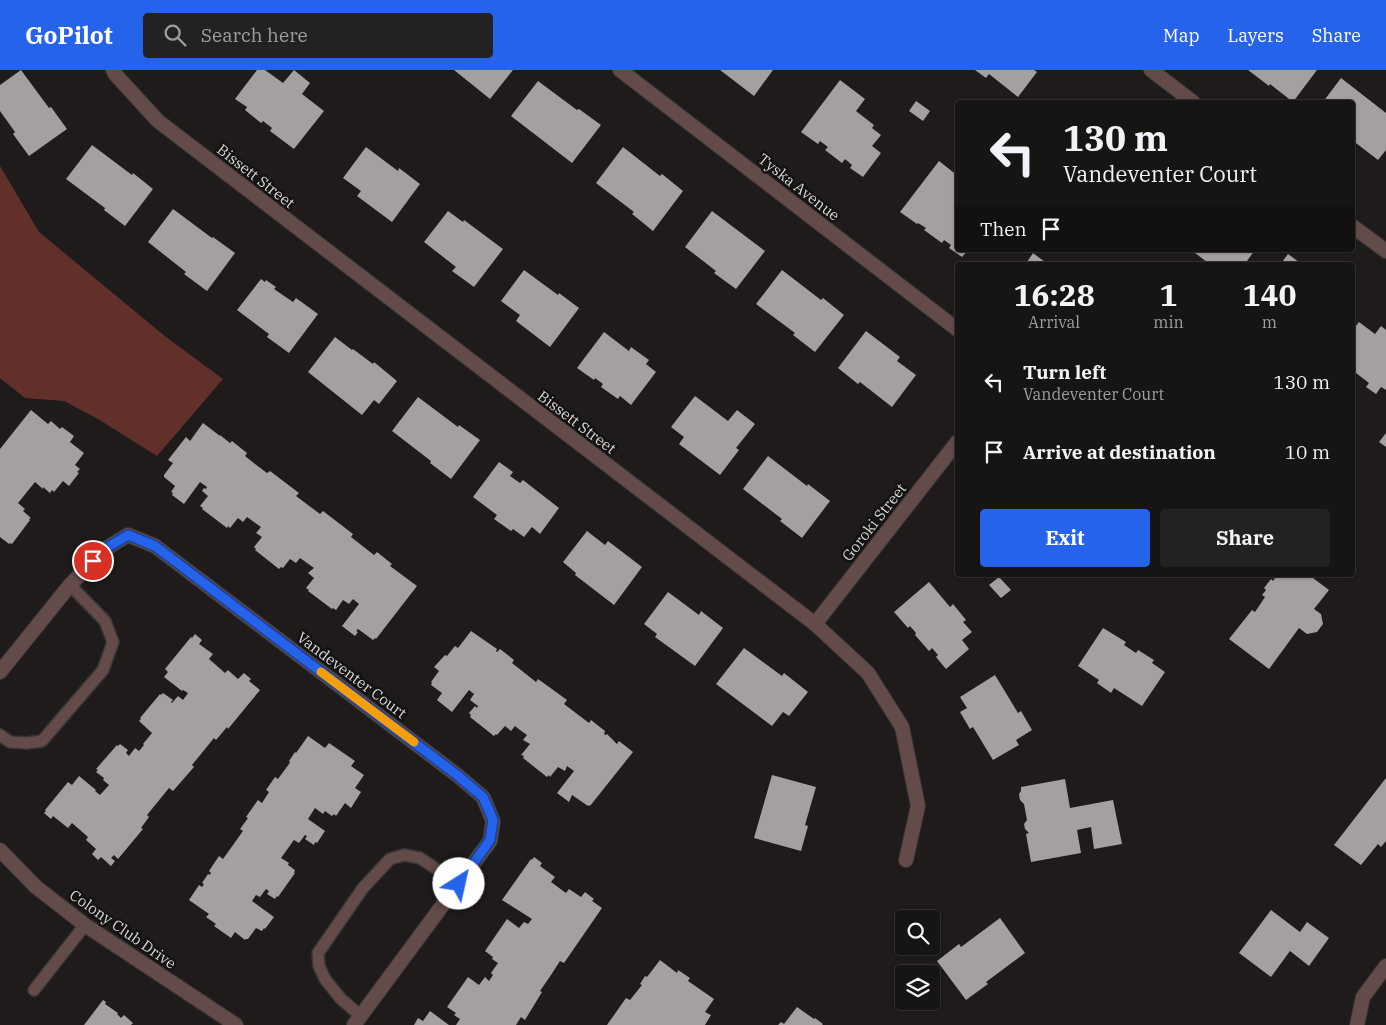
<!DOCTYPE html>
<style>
body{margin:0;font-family:"IBM Plex Serif",serif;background:#242122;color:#f1f3f6;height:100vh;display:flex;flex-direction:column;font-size:19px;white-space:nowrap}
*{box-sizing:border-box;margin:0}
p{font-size:16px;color:#9e9ea0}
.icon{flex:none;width:28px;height:28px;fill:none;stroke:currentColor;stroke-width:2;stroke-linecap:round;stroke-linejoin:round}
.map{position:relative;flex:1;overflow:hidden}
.panel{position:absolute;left:955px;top:192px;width:400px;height:315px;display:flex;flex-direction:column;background:#171414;border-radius:5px;box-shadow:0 1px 4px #0004,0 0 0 1px #363334}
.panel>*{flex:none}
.top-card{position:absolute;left:955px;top:30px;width:400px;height:152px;border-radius:5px;box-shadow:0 1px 4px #0004,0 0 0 1px #363334;background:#171414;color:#f1f3f6;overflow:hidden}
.tools{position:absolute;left:895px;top:840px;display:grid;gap:10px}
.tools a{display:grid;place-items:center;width:45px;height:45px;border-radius:5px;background:#171414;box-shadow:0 1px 4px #0004,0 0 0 1px #363334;font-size:25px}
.pin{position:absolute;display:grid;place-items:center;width:42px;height:42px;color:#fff;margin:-21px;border:2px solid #fff;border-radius:50%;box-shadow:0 1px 5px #0007}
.me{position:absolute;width:55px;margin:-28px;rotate:35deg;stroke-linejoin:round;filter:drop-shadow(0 0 4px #0008)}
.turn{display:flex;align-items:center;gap:18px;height:105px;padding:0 25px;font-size:22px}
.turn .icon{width:65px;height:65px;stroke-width:2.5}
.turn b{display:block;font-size:35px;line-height:42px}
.then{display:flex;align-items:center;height:48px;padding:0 25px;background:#0003;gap:10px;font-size:19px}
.eta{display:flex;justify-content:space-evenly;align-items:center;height:85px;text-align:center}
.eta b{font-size:30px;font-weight:800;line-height:35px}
.action{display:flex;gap:10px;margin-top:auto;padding:10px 25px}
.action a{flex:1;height:58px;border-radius:5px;background:#2563eb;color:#fff;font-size:20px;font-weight:800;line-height:58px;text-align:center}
.action a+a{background:#242122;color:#f1f3f6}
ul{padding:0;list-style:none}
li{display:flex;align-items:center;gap:15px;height:70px;padding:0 25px}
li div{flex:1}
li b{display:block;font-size:19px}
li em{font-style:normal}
header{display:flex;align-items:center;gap:30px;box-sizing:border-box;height:70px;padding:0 25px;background:#2563eb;color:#fff}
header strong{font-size:24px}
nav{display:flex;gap:28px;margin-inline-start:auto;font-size:18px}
.search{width:350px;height:45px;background:#242122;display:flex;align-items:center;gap:12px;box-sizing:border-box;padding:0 18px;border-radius:5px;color:#9e9ea0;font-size:19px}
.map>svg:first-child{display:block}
.forest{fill:#62302b}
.building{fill:#a4a09f}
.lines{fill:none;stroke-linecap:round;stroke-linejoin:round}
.service-casing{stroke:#393535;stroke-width:14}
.minor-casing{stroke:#393535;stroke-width:16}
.service{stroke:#634b49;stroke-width:11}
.minor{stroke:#634b49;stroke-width:14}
.route-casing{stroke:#184099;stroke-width:12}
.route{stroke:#2563eb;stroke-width:9}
.slow{stroke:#f59e0b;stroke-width:9}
.labels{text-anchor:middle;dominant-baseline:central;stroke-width:5;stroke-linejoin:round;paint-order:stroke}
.street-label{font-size:15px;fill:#dad7d7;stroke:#151212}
</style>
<header>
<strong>GoPilot</strong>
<div class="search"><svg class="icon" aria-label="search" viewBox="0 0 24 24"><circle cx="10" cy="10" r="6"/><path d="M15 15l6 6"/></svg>Search here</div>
<nav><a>Map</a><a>Layers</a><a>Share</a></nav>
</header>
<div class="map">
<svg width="1386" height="955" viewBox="0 0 1386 955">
<rect width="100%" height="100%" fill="#1f1b1b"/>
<path class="forest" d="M0,96L39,162L166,267L223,309L157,386L98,349L64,331L25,328L0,308Z"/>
<g class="building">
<path d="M21,0L49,38L51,37L67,59L29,86L13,64L15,62L0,41V15Z"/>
<path d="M257,0H265L283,13L294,0L310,13L302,24L324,41L294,79L270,61L272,58L263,51L261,53L245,40L247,37L235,29Z"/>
<path d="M454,0H513L490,29Z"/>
<path d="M720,0H773L754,26Z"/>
<path d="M975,0H1034L1037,2L1018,27L989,4L986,8Z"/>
<path d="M1248,0H1317L1293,32L1270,14L1269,16Z"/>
<path d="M1341,8L1386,43V80L1378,90L1352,70V32H1323Z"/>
<path d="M840,10L865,29L856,41L874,55L872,58L881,65L872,76L881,83L863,107L850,98L852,95L845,89L842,93L825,80L828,77L820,71L818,74L801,62Z"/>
<path d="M538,11L577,40L579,39L601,55L572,93L511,46Z"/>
<path d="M916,31L930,41L923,51L909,41Z"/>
<path d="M92,75L132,105L133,103L153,119L125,156L104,140L105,138L66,109Z"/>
<path d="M366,77L398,101L399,98L420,114L392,152L357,126L361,121L343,108Z"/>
<path d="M623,77L660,106L662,104L683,121L653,161L632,144L634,142L596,113Z"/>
<path d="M939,91L958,106V180H968L962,187L949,178L951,175L944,170L942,173L924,160L926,158L918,153L917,154L900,142Z"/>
<path d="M173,139L212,168L213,167L235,183L207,221L184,204L186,202L148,172Z"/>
<path d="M448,141L463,152L464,150L503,179L474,217L452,201L456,197L424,172Z"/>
<path d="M712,141L765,181L736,219L714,203L716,201L685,177Z"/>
<path d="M1191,180H1255L1244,195H1211Z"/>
<path d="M1033,183L1049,195H1025Z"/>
<path d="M1288,184L1303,195H1280Z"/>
<path d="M524,200L558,225L559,223L579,238L550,277L516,251L520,245L501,231Z"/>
<path d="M782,200L821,230L823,228L844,245L815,282L793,265L795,263L756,234Z"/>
<path d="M261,209L265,212L266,210L276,217L274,219L293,232L296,228L318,244L289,283L267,267L269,264L237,240Z"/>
<path d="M1359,252L1375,264L1381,256L1386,260V320L1381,317L1376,324L1366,317L1369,313L1352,300V261Z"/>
<path d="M866,261L900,287L897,291L916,305L892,337L860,312L858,314L838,298Z"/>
<path d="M604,262L629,281L631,277L649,290L646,294L656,302L631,335L620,326L618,329L601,317L603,314L595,308L594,310L577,298Z"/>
<path d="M335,267L352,280L353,279L373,294L374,292L397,311L379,334L374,330L362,345L308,302Z"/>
<path d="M695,326L728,351L737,340L755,354L736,378L739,380L720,405L679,374L684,367L671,357Z"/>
<path d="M418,327L458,357L459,355L480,370L451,409L430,393L431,391L392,361Z"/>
<path d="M31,340L48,354L51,351L60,359L62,357L74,366L70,372L84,383L75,395L80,399L77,402L79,403L69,416L63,411L54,422L52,420L50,423L43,417V419L35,412L18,433L25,439L23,441L31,448L29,449L30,450L12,474L10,473L9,474L0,467V379Z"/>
<path d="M203,353L220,366V365L230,373L232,371L247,383L245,386L255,394L267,403L270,401L299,423L296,426L320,444L323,441L353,464L351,467L374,485L377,482L392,494L390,496L417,516L376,569L375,568L373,570L358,559L356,561L358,562L355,566L342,556L359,534L353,529L349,534L343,530L336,540L333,538L332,539L308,521L309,520L306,518L314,508L308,503L314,498L300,488L296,493L290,489L283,498L281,497L279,499L255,480L256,479L254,477L262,467L256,463L261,457L247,447L243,452L238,448L230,458L228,456L227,458L202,439L203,438L200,436L208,426L202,421L204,418L206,419L207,417L200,412L184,434L172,425L173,423L171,422L175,416L164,407V405L173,393L168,390L186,367L190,371Z"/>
<path d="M1386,363V377L1379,372Z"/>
<path d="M768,386L807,416L808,414L830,431L802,468L780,451L782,449L743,419Z"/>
<path d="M499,392L513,402L510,406L520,413L523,410L559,438L540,464L532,457L524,467L513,459L511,461L494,449L497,445L473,427Z"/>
<path d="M587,461L605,475L608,471L642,497L614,535L575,505L576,503L563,492Z"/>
<path d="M1277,505L1280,507L1282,505H1309L1329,520L1314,539L1321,544L1323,554L1317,562L1307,564L1299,558L1269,599L1229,569L1252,540L1255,542L1265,527L1262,525L1266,520L1264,518L1271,509L1273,511Z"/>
<path d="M999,507L1011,520L1001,528L989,515Z"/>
<path d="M929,512L950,537L953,534L966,550L963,552L972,562L962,570L969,579L946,599L936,587L938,585L932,578L929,581L915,565L916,563L910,556L908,558L894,542Z"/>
<path d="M668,522L699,545L701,541L723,558L695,596L655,567L657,564L644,554Z"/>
<path d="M1103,558L1126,572L1124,575L1136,583L1138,580L1154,590L1152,593L1165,602L1142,636L1114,618L1111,623L1097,613L1099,610L1078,596Z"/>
<path d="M471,561L497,579L496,581L497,582L500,579L514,590L512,593L536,612L538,609L567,630L564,634L589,653L591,650L605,661L604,664L606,665L607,664L617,674L619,671L633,682L590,736L589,735L588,736L572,725L569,732L557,723L574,701L567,696L565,701L558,697L550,707L549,705L547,707L523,688L524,686L521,685L530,674L523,670L527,665L520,660L515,656L511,661L505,656L497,665L496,664L494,666L470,647L471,645L469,643L475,636L477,638L478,636L470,630L474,624L469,620L452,642L437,630L442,623L431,615L432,613L431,612L439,601L434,597L445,585L447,586L455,576L458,578Z"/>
<path d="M195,564L202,570L199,574L213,584L209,589L225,603L228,600L238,609L244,603L251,609L249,611L260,620L228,659L227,657L216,670L214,668L192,695L194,697L173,721L169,718L147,745L149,747L141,758L143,759L118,789L114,785L111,788L115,791L111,796L101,787L98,790L92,784L96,779L86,770L88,767L72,753L68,758L53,746L51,749L44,743L46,741L45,740L68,712L72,715L79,706L96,720L95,721L100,725L109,715L103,710L104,708L96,702L98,700L96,699L117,675L118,676L120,674L128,680L126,683L129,686L135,678L139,681L144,675L143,674L152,663L139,651L141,649L140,648L160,624L161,625L163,623L173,630L171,632L172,633L178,626L183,630L188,623L183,620L182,621L164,607L168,602L165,599L191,567L192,568Z"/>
<path d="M744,578L782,606L784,603L808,622L789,646L783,642L772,656L716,614Z"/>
<path d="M995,605L1018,643L1021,641L1032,660L1016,670L1019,675L993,690L973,657L970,659L960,642L967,638L960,627Z"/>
<path d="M308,666L325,678L329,673L355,691L351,696L364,705L355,718L361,722L351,738L345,733L336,746L334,744L332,746L325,741L323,744L315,738L308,749L325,761L317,773L315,772L314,775L305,769L307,766L305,765L299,773L294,770L281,788L289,793L288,795L295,800L294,803H295L278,827L277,826L275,829L267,824L269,821L266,819L260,827L256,825L252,831L274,847L265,859L264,858L262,861L256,858L248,869H246L245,870L235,862L231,868L214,856L216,854L206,847L209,844L189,830L199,815L202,817L204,814L202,813L208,804L210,805L211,803L209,801L219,786L223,789L243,761L240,759L248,748L246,747L258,730L262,733L269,722L266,720L275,707L278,709L289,694L290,692L289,691L295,682L296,683Z"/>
<path d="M772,705L816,717L805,755L808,756L801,781L754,768Z"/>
<path d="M1386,708V771L1381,777L1378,774L1361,795L1334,775Z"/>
<path d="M1065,709L1070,738L1113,730L1122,774L1094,779L1091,757L1077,760L1081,783L1031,792L1026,764L1029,763L1025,759L1024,754L1027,750L1024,734L1020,730L1019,724L1021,721V717Z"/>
<path d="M534,787L542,793L540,796L555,807L551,812L566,823L569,819L581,827L585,822L594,829L592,831L602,838L564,893L560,891L551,905L540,921L542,922L525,950L521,947L516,955H456L460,949L454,945L456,943L447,937L468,907L479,915L485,907L489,911L493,905L491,903L498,893L492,889L493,887L485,881L507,849L519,858L524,852L528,854L532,849L502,830L531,789L532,790Z"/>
<path d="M1271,840L1300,862L1307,852L1329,868L1309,896L1290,881L1271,907L1239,883Z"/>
<path d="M1000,848L1025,883L986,912L988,914L966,930L937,891L959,874L961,877Z"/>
<path d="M660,890L677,903L678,900L690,908L688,911L714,929L705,942L711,945L705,955H607L626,928L630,930L642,915L640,914L645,906L647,907Z"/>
<path d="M103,930L106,932L105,934L118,943L117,944L121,948L124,945L133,953L131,955H84Z"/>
<path d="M797,937L814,949L815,948L823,954L822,955H778L781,952L784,954Z"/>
<path d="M430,941L449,955H414L418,948L423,951Z"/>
</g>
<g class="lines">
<g class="service-casing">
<g id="service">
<path d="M0,665L10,672L27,673L42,671L103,600L113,572L105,551L70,515"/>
<path d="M34,920L85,855"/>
<path d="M361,946L341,929L325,909L319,896L318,883L363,818L390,789L404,785L420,788L459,814"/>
</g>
</g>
<g class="minor-casing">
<g id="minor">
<path d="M113,0L115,4L158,51L815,554L868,603L902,657L918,736L906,790"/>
<path d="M620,0L958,260"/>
<path d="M1151,0L1193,32"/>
<path d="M1352,156L1386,181"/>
<path d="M815,554L958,371"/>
<path d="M0,602L70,515L105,479L128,465L155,476L457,705L483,727L493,751L490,771L354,955"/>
<path d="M0,780L36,817L85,855L236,955"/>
<path d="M1357,955L1363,927L1386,896"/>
</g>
</g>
<use href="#service" class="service"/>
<use href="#minor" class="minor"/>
</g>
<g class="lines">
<g class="route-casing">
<path id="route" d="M93,491L105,479L128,465L155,476L457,705L483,727L493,750L490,770L459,814"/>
</g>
<use href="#route" class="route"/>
<path class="slow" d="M321,602L414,672"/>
</g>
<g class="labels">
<g class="street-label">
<text transform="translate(256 106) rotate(38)">Bissett Street</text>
<text transform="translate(799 117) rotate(38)">Tyska Avenue</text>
<text transform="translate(577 352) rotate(37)">Bissett Street</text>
<text transform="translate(874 452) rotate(-52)">Goroki Street</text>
<text transform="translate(352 605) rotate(37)">Vandeventer Court</text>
<text transform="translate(123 859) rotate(35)">Colony Club Drive</text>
</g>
</g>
</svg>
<div class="tools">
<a><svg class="icon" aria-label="search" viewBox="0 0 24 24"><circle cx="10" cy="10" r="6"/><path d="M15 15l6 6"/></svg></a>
<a><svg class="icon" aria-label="layers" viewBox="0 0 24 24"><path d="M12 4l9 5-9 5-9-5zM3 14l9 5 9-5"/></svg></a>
</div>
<div class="pin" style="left:93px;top:491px;background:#d93025"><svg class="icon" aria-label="arrive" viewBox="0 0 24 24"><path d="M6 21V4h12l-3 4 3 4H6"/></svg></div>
<svg class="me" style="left:459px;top:814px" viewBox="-20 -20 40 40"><circle r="19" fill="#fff"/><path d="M0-13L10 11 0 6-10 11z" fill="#2563eb"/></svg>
<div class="top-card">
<div class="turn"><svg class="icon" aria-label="left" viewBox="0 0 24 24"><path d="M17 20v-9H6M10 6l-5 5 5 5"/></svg><div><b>130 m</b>Vandeventer Court</div></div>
<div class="then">Then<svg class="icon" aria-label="arrive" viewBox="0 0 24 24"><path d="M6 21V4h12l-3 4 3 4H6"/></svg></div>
</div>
<section class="panel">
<div class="eta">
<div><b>16:28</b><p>Arrival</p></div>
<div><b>1</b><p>min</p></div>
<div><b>140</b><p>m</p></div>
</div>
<ul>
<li><svg class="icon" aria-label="left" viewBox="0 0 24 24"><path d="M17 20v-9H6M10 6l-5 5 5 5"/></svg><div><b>Turn left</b><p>Vandeventer Court</p></div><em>130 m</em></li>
<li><svg class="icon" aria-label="arrive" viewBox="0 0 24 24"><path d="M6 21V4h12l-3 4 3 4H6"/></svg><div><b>Arrive at destination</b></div><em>10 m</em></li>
</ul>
<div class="action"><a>Exit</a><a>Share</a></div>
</section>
</div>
